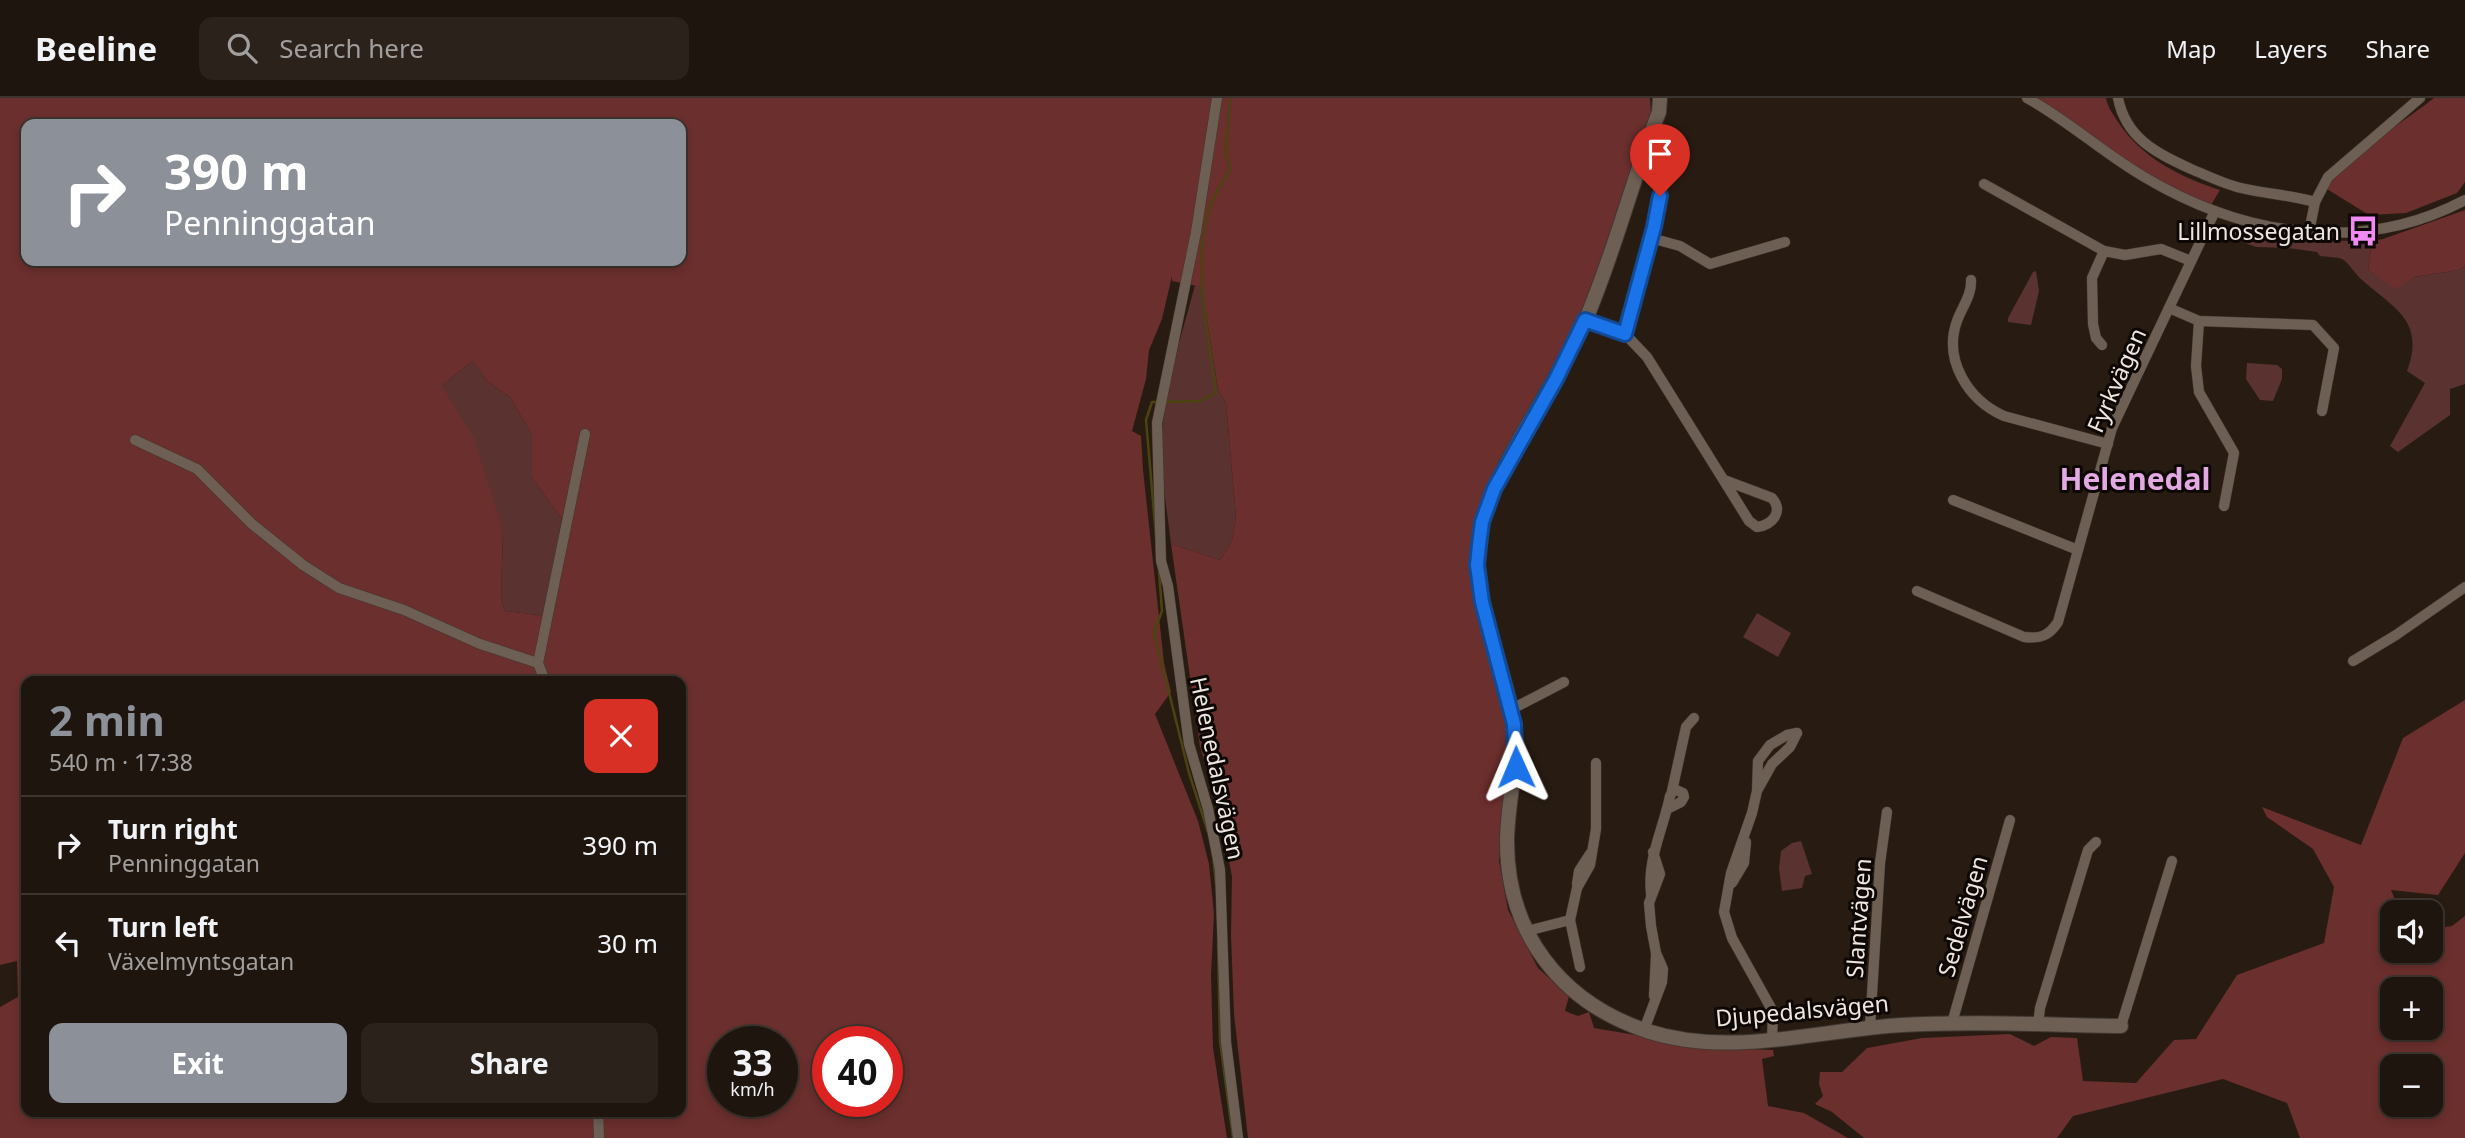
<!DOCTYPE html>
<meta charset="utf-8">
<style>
body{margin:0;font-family:"Noto Sans",sans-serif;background:#2b221c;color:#f1f3f6;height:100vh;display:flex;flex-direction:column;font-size:26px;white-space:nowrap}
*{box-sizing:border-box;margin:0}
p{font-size:23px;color:#a19f9e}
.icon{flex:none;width:38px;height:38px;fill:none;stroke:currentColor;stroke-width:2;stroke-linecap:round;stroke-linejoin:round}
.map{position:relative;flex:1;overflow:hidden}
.sheet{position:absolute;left:21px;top:578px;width:665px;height:441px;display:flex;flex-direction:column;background:#1e150e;border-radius:14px;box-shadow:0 4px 10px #0003,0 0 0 2px #3c342e}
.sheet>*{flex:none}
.top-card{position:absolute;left:21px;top:21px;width:665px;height:147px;border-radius:14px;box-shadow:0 4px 10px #0003,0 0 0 2px #3c342e;background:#8c9099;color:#fff;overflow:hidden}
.buttons{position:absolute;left:2380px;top:802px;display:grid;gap:14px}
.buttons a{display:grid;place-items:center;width:63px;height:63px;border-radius:14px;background:#1e150e;box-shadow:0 4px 10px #0003,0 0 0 2px #3c342e;font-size:35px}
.speed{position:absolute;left:707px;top:928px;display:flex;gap:14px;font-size:35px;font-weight:700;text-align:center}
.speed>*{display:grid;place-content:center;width:91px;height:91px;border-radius:50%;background:#1e150e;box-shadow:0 4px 10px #0003,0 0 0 2px #3c342e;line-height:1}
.speed small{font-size:18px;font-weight:400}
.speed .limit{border:10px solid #d22;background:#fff;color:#111}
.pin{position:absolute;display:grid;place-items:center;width:60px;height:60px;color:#fff;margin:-72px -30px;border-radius:50% 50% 50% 0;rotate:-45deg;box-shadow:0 0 7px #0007}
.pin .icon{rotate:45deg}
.me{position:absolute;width:77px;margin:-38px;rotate:359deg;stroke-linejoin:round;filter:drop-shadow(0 0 5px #0008)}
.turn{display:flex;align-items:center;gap:24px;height:147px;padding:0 28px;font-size:32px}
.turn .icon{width:91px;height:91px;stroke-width:2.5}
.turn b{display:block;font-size:49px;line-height:60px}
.round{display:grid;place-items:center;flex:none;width:74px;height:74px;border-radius:14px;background:#2b221c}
.overview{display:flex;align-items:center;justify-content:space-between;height:119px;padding:0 28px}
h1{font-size:42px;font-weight:700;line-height:52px;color:#8c9099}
.primary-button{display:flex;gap:14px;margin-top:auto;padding:14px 28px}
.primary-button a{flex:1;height:80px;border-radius:14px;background:#8c9099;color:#fff;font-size:28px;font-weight:700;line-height:80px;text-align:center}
.primary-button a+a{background:#2b221c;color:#f1f3f6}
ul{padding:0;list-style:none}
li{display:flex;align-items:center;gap:21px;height:98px;padding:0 28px;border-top:2px solid #3c342e}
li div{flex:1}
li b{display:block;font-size:26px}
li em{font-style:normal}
header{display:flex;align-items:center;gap:42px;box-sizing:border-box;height:98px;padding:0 35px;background:#1e150e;border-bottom:2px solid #3c342e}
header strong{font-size:33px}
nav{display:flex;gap:38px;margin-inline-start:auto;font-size:24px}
.search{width:490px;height:63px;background:#2b221c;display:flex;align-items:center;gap:18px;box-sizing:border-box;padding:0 24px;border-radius:14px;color:#a19f9e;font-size:26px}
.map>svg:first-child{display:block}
.green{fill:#5a3230}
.forest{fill:#6b2f2d;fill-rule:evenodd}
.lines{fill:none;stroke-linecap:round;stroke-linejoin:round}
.stream{stroke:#4c4410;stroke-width:2.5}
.street-casing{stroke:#413832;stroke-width:11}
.secondary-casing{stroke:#413832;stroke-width:16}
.street{stroke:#6d5f53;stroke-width:10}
.secondary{stroke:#6d5f53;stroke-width:14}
.route-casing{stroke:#114b97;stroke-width:18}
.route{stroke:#1a73e8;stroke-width:12}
.labels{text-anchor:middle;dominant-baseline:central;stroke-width:6;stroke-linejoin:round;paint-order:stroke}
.poi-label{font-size:23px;fill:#eee6df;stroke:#0d0805;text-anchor:end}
.street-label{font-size:23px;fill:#eee6df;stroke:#0d0805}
.district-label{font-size:30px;font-weight:bold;fill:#e2a9e2;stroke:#0d0805}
</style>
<header>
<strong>Beeline</strong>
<div class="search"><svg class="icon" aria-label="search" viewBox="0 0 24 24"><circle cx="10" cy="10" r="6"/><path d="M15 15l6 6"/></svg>Search here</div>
<nav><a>Map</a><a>Layers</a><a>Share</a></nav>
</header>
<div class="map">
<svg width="2465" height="1040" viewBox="0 0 2465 1040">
<rect width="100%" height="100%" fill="#281c12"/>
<g class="green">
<path d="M2230,129C2277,139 2324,144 2372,143L2368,172L2396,190L2414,179L2459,172L2465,168V286L2450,291V317L2398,354L2390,348L2425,285L2407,273C2426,222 2393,210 2361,181C2355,176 2349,165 2342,161C2337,159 2326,159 2320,158L2317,154L2288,150L2256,149L2215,134L2217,131Z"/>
<path d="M2036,173L2039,193L2031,227L2008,224V220L2033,174Z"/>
<path d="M1195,187L1202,189L1218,292L1226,305L1236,419L1232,443L1220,462L1171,446C1167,411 1160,375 1162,339C1164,288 1182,237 1195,187Z"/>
<path d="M472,263L487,283L510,299L532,337V380L562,421L546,518L505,513L501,500L503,433L442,288Z"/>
<path d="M2247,265L2277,267L2282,271V281L2273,303L2260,302L2246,281Z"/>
<path d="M1757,515L1791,535L1778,559L1743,539Z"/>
<path d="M1801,743L1812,776L1805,778L1802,790L1782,793L1779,771L1781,753L1792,745Z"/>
</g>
<g class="forest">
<path d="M0,0H1650L1651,16L1608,156L1581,219L1475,426L1470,462L1477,504L1506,618L1508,664L1499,763L1508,812L1538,870L1569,898L1565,913L1578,918L1589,914L1594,930L1707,949L1773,952L1774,958L1762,961L1768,1008L1804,1015L1848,1040H1248L1234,916L1231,837L1232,779L1220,713L1200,649L1171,446L1220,462L1232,443L1236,419L1226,305L1218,292L1202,189L1172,183V178L1162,221L1149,252L1146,281L1132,333L1141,338L1143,372L1164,565L1171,594L1155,616L1198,723L1209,766L1214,816L1211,877L1213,950L1227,1040H0V909L18,899L17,863L0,867ZM26,26H681V163H26ZM472,263L487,283L510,299L532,337V380L562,421L546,518L505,513L501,500L503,433L474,340L442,288ZM26,583H681V1013H26ZM723,943H782V1003H723ZM828,943H887V1003H828Z"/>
<path d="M2038,0H2106C2108,10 2113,16 2118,24C2142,60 2180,79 2220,92L2211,107L2145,76Z"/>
<path d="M2434,0H2465V84L2457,95L2406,115L2369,117L2327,91C2340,62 2407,22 2434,0Z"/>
<path d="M2465,112V168L2459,172L2414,179L2396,191L2368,172L2372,143L2383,141Z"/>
<path d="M2465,602V755L2438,797L2391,792L2400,814H2392V852H2431V831L2452,828L2465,818V1040H2300L2287,1005L2223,981L2073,1018L2057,1040H1864L1832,1014L1815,1006L1823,998L1819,986L1820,974H1842L1867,950L1922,940L2010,936L2034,948L2051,939L2077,940L2083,983L2136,985L2174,942L2196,941L2237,877L2324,845L2334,789L2313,751L2267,719L2262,709L2361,747L2403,640ZM2392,891H2431V929H2392ZM2392,968H2431V1006H2392Z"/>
</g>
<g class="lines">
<g class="stream">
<path d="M1163,304L1201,303L1216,295C1209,239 1191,159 1211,106C1216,94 1223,83 1230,72L1226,55L1230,0"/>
<path d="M1156,438L1146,322L1152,304H1157"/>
<path d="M1159,473L1162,513L1154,534L1189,675L1208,734"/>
<path d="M1213,758L1216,786"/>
<path d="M1218,845L1220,943L1233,1040"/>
</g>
<g class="street-casing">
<g id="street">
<path d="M1217,0L1196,134L1157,325L1161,463L1168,488L1189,646L1208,711L1220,772L1226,944L1238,1040"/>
<path d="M2027,0C2069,23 2104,56 2146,80C2244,138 2361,157 2465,102"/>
<path d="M2118,0C2126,41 2157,55 2191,71C2208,78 2224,86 2241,90C2266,96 2291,97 2315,104"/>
<path d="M1984,86L2104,153L2125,157L2161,151L2191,163"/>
<path d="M2309,134L2315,104L2328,79L2420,0"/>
<path d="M1651,140L1680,148L1710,166L1785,144"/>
<path d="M1971,182C1972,197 1962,209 1957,223C1943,262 1968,302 2004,318L2108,346"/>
<path d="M2169,210L2199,223L2313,227L2334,250L2322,313"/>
<path d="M1585,222L1625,236L1647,259L1749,423L1757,429C1772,427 1784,414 1772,400L1724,382"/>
<path d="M2199,223L2196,268L2199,294L2234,355L2224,408"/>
<path d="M1625,236L1654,129L1673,39"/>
<path d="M2102,247L2096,240L2093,226L2092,180L2104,153"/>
<path d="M135,342L197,371L252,426L303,467L339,490L404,512L480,546L538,565"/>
<path d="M1953,402L2078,452"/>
<path d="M1917,493L2024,539C2040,541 2049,538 2058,524L2112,330L2215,113"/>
<path d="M2353,563L2396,537L2465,489"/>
<path d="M545,583L538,565L585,336"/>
<path d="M1512,611L1564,584"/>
<path d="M1758,691L1772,666L1790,649L1797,635"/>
<path d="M1672,693L1686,629L1694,620"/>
<path d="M1732,785L1744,765L1746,744"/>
<path d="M1577,786L1579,773L1590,756"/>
<path d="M1651,796C1647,761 1663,732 1670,698L1674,691L1683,695L1684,699L1681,704L1667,711"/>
<path d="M1527,833L1570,822"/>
<path d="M1580,869L1570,822L1577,790L1590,767L1596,731V665"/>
<path d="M1654,898L1656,857"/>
<path d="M1952,925L2010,722"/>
<path d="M2038,927L2040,910L2088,752L2096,744"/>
<path d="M2121,928L2172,763"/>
<path d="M1870,929L1880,765L1887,714"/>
<path d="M1644,932L1662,884L1663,871L1656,855L1651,828L1649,805L1660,776L1653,754"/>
<path d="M1772,943C1772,932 1774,920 1771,910L1732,840L1724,814L1731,775L1752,715L1757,693L1758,663L1770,647L1787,637L1797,635"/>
<path d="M598,1013L599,1040"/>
</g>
</g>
<g class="secondary-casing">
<path id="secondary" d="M1660,0L1659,14C1632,82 1615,153 1586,221C1557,287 1503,354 1483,422C1464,491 1502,554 1513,621C1520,662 1508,700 1507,741C1506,834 1560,904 1647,933C1731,960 1817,932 1902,927C1974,923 2048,927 2121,928"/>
</g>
<use href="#street" class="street"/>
<use href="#secondary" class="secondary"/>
</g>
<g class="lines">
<g class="route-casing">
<path id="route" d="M1516,669L1514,626L1482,504L1477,467L1479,447L1482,424L1494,391L1556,281L1585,222L1625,236L1654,129L1660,98"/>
</g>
<use href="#route" class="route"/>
</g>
<defs>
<g id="bus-bare" transform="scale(2.415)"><path d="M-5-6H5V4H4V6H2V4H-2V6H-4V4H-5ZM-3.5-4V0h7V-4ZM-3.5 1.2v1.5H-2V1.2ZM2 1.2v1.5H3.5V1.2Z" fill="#f18af4" stroke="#0d0805" stroke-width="2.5" paint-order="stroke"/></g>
</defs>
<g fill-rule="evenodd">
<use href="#bus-bare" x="2363" y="133"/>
</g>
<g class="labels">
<g class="poi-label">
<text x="2340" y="133">Lillmossegatan</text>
</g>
<g class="street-label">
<text transform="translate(2116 282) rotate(-66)">Fyrkvägen</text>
<text transform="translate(1218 670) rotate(78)">Helenedalsvägen</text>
<text transform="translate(1962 818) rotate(-74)">Sedelvägen</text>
<text transform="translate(1858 820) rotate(-86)">Slantvägen</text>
<text transform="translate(1802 912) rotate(-5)">Djupedalsvägen</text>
</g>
<g class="district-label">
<text x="2135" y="380">Helenedal</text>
</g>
</g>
</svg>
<div class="buttons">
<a><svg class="icon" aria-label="sound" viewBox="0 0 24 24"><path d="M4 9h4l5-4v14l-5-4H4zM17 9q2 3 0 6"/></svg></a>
<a>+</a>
<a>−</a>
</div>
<div class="speed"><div>33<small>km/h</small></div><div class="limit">40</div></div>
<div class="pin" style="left:1660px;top:98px;background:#d93025"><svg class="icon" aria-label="arrive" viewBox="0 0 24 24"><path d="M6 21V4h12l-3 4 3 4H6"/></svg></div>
<svg class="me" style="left:1516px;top:669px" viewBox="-20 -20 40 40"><path d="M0-17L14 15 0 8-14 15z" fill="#1a73e8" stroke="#fff" stroke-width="4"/></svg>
<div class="top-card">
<div class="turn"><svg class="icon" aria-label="right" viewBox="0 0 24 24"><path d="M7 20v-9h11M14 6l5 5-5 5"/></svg><div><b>390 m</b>Penninggatan</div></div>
</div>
<section class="sheet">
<div class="overview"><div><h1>2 min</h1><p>540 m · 17:38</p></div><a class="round" style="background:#d93025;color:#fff"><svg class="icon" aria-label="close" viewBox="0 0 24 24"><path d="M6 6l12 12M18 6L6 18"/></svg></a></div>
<ul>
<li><svg class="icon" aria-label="right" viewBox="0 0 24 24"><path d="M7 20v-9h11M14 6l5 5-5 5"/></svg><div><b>Turn right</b><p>Penninggatan</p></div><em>390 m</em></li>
<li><svg class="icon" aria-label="left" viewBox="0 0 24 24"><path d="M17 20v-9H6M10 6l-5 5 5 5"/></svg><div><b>Turn left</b><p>Växelmyntsgatan</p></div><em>30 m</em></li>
</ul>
<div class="primary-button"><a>Exit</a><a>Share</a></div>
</section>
</div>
